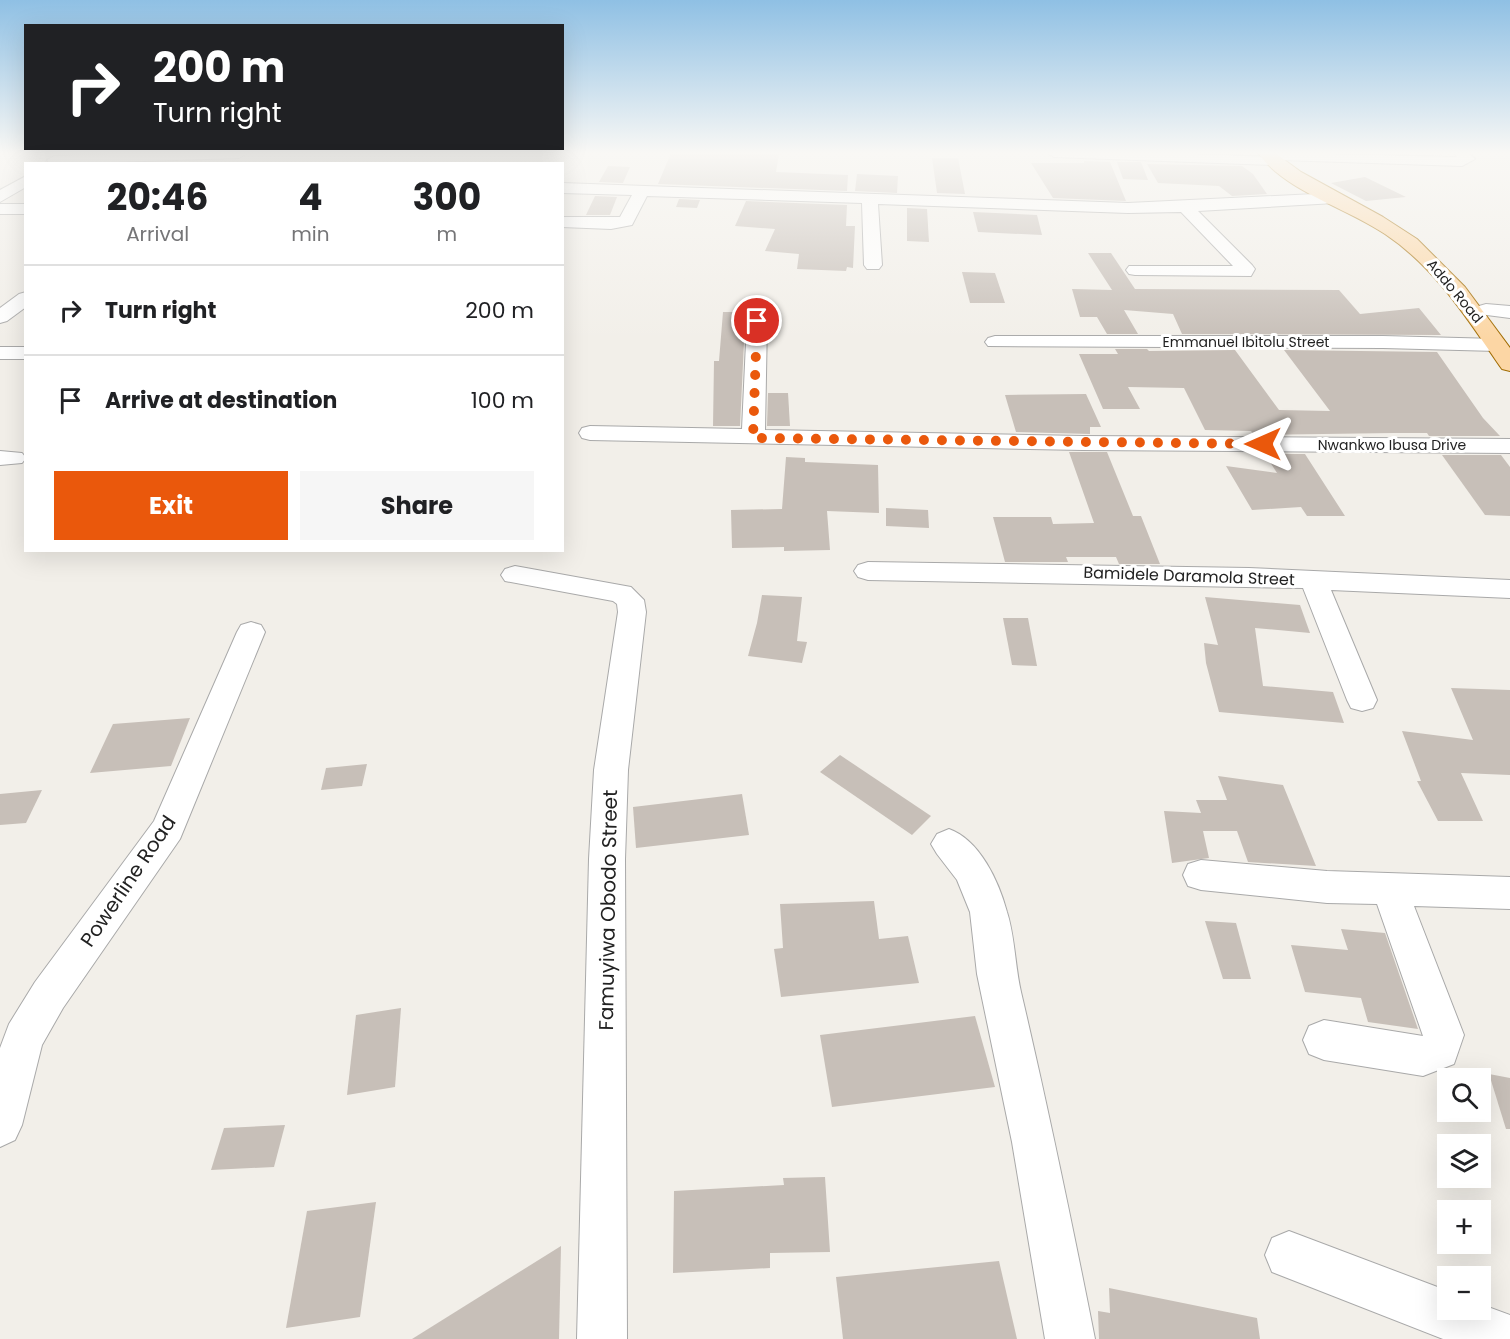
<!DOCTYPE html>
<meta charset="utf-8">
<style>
body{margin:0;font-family:Poppins,sans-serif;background:#f6f6f6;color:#202124;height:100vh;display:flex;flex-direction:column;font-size:22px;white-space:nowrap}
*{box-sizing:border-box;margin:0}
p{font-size:20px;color:#757577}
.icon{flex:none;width:33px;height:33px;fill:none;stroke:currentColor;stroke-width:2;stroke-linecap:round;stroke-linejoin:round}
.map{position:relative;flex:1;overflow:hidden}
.drawer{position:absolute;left:24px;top:162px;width:540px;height:390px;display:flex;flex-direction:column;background:#fff;border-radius:0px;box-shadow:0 6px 24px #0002}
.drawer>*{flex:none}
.top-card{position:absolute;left:24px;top:24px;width:540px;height:126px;border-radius:0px;box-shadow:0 6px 24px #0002;background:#202124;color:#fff;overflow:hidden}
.controls{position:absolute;left:1437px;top:1068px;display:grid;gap:12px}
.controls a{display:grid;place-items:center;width:54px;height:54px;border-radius:0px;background:#fff;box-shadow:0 6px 24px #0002;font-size:30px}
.pin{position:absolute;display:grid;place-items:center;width:51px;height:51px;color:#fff;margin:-26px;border:3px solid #fff;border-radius:50%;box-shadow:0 2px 6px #0007}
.me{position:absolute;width:66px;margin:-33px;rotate:270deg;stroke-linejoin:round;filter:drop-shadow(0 0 4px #0008)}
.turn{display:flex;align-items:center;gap:21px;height:126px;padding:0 30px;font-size:27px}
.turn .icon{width:78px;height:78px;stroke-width:2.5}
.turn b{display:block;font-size:42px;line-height:51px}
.eta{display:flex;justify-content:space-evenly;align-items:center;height:102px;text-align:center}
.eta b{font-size:36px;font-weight:700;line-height:42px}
.primary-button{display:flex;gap:12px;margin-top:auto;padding:12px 30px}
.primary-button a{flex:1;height:69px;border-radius:0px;background:#ea580c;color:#fff;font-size:24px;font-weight:700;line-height:69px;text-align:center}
.primary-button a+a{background:#f6f6f6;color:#202124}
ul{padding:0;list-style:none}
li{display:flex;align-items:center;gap:18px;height:90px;padding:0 30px;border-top:2px solid #e0e0e0}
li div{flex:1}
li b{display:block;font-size:22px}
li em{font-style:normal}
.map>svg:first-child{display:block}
.building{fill:#c7bfb8}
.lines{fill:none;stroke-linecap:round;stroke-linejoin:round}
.minor-casing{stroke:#a9a9a9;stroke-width:2}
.major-casing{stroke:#a06b00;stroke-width:2}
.minor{fill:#fff;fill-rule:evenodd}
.major{fill:#fcd6a4;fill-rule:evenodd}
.route{stroke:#ea580c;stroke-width:10;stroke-dasharray:0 18}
.labels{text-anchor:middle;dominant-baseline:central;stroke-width:6;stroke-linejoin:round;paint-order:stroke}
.far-street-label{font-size:14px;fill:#222;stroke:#fff}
.street-label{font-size:16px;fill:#222;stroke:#fff}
.near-street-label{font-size:20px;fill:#222;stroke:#fff}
</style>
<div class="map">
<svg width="1510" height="1339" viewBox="0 0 1510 1339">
<rect width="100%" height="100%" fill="#f2efe9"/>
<g class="building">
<path d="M671,153L779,154L776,172L848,175L847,191L658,184Z"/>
<path d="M932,158H958L965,194L937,193Z"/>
<path d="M1084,161L1110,162L1126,201L1053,198L1031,163H1084Z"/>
<path d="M1117,162H1141L1148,180L1123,179Z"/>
<path d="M1147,164L1242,166L1253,174L1267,194L1232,196L1219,186L1158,183Z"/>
<path d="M608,166L630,167L623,183L599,182Z"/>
<path d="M857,174L898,176L897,193L855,191Z"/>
<path d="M1365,177L1406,197L1366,201L1331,183Z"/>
<path d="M595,196L617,197L610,215H586Z"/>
<path d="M679,199L700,200L697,208L676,207Z"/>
<path d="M746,201L847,205L846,226H855L853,268L847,267L846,271L797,269L799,254L765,251L775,229L735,226Z"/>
<path d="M907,208L927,209L929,242L907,241Z"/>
<path d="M973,212L1037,215L1042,235L978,232Z"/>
<path d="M1088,253H1111L1135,289L1339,290L1360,314L1419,308L1441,335L1182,334L1173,314L1124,310L1138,334H1107L1097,317H1080L1072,289L1112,290Z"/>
<path d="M962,272L995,273L1005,303H970Z"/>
<path d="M723,312H750L745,321L740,426H713L714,361H719Z"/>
<path d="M1115,349H1147L1149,351L1235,350L1279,410L1330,411L1284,350L1437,352L1483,418L1500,436H1429L1427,433H1394L1254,435L1251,431L1205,430L1184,388L1128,387L1140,409H1103L1079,354H1118Z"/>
<path d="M768,393H788L790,426H767Z"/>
<path d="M1086,394L1101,427H1090V434L1016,432L1005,395Z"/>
<path d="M1069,452H1107L1133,516H1141L1160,564H1119L1116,557H1066L1068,562H1005L993,517H1051L1053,524L1094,523Z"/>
<path d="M1265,454H1305L1345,516H1307L1301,507L1252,510L1226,466L1277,473Z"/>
<path d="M1442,455H1501L1510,467V516L1485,515Z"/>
<path d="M786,457L805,458V462L878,465L879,513L827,511L830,550L784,551V547L732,548L731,510L782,509Z"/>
<path d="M886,508L928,510L929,528L886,526Z"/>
<path d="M762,595L802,597L797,641L807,642L802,663L748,656L757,623Z"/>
<path d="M1205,597L1300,605L1310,633L1255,628L1263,686L1333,692L1344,723L1219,712L1206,663L1204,643L1218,645Z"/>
<path d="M1003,618H1028L1037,666L1012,665Z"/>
<path d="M1451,688L1510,690V775L1461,773L1483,821H1438L1417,781H1421L1402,731L1473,740Z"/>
<path d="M190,718L171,766L90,773L113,724Z"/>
<path d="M840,755L931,816L912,835L820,772Z"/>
<path d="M367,764L362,786L321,790L326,768Z"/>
<path d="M1218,776L1283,785L1316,866L1248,862L1237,831H1203L1209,858L1172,863L1164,811L1201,813L1196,800H1227Z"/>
<path d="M42,790L26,823L0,825V794Z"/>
<path d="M742,794L749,835L636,848L633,807Z"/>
<path d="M874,901L879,939L908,936L919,983L781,997L774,949L783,948L780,904Z"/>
<path d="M1205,921L1236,923L1251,979H1223Z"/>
<path d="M1341,929L1385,933L1418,1029L1368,1022L1361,998L1305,992L1291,945L1348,950Z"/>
<path d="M401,1008L395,1087L347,1095L356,1015Z"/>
<path d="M975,1016L995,1087L832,1107L820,1035Z"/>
<path d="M1489,1074L1510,1078V1129H1506Z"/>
<path d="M285,1125L274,1167L211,1170L224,1128Z"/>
<path d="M825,1177L830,1252L770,1253V1268L673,1273L674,1191L784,1185L783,1178Z"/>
<path d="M376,1202L360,1317L286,1328L307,1211Z"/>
<path d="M561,1246L559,1339H412Z"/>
<path d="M999,1261L1017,1339H843L836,1277Z"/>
<path d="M1109,1288L1257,1318L1260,1339H1099L1098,1311L1110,1313Z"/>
</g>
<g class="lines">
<g class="minor-casing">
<g id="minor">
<path d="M150,153L246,154L239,158L50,164L47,160L54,156Z"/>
<path d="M1047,153H1165L1275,157L1278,153L1457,157L1454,153H1469L1475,159L1462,166L1281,160L1279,164L1274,165L1054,157Z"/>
<path d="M26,176V187L0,202V190Z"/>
<path d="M562,183L1128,203L1335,193L1343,198L1335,203L1198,211L1252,265L1255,269L1251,276L1135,275L1129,274L1126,270L1129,266H1233L1181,212L1128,213L878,204L882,265L879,269H867L864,265L862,203L647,196L632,225L611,229L562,227V217H620L632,195L562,193Z"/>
<rect x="0" y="204" width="26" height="10"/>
<path d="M26,292V307L7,321L0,323V308L19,294Z"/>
<path d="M1486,304L1510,306V318L1479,314L1476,310L1479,306Z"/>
<path d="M757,315L764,317L767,321L765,430L1083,436L1510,439V453L1083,450L590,440L582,438L579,433L582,428L590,426L742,429L747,321L750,317Z"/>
<path d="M995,336H1383L1497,339L1504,341L1507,345L1504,349L1497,351L1383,348L988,346L985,342L988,338Z"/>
<rect x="0" y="347" width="26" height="12"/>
<path d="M0,451L22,453L26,458L22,463L0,465Z"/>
<path d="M868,562L1249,568L1510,580V598L1331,590L1377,700L1373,708L1362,711L1351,708L1347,700L1303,588L868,580L858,577L854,571L858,565Z"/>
<path d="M515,566L631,587L644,600L646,612L628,770L625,859L627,1339H577L589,859L594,770L618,612L617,604L613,601L505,581L501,575L505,569Z"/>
<path d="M251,622L261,625L265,632L180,839L63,1008L42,1045L22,1125L15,1140L0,1147V1048L9,1024L35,982L154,821L237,632L241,625Z"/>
<path d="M949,829C980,840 999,882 1007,912C1015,937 1015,966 1021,992C1048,1107 1072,1223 1095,1339H1045L1012,1142L977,974L970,912L957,880L937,854L931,844L937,834Z"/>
<path d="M1201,860L1327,871L1510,877V909L1414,906L1464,1035L1454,1064L1423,1076L1324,1060L1309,1054L1303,1040L1309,1026L1324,1020L1423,1036L1377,904L1327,903L1201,890L1188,886L1183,875L1188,864Z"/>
<path d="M1289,1231L1448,1291V1310H1480V1304L1510,1315V1339H1443L1272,1272L1265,1255L1272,1238Z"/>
</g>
</g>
<g class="major-casing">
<path id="major" d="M1258,153H1275L1301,172L1383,217L1417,239L1465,287L1510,348V371L1502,369C1468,320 1436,268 1385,234C1347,208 1285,191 1258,153Z"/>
</g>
<use href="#minor" class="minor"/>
<use href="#major" class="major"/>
</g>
<linearGradient id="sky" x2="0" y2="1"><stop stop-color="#8fc0e4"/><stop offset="0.45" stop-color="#f9f8f5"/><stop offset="1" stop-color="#f9f8f5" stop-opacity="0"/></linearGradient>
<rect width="1510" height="340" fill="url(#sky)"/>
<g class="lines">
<path class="route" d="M757,321L753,438L1263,444"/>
</g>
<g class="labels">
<g class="far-street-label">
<text transform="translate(1455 291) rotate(50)">Addo Road</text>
<text x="1246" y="342">Emmanuel Ibitolu Street</text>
<text x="1392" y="445">Nwankwo Ibusa Drive</text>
</g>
<g class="street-label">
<text transform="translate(1189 576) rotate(2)">Bamidele Daramola Street</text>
</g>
<g class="near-street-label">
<text transform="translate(128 881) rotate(-56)">Powerline Road</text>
<text transform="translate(608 910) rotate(-89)">Famuyiwa Obodo Street</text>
</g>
</g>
</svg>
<div class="controls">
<a><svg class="icon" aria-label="search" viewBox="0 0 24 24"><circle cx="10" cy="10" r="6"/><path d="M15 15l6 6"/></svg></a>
<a><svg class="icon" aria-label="layers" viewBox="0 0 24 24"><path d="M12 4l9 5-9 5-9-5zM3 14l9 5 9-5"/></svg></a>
<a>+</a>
<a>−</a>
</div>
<div class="pin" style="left:757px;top:321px;background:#d93025"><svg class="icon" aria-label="arrive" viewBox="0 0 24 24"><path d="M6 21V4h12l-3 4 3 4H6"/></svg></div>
<svg class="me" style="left:1263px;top:444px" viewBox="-20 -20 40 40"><path d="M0-17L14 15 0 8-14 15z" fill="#ea580c" stroke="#fff" stroke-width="4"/></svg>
<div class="top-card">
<div class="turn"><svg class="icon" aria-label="right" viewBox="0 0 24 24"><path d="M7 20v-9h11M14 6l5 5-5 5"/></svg><div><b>200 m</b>Turn right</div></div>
</div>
<section class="drawer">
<div class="eta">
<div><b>20:46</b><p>Arrival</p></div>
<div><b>4</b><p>min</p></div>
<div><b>300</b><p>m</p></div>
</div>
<ul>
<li><svg class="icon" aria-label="right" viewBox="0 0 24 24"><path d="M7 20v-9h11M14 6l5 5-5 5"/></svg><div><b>Turn right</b></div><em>200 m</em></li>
<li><svg class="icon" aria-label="arrive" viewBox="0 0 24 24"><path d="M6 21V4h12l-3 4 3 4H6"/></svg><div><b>Arrive at destination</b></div><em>100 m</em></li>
</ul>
<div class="primary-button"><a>Exit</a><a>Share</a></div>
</section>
</div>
